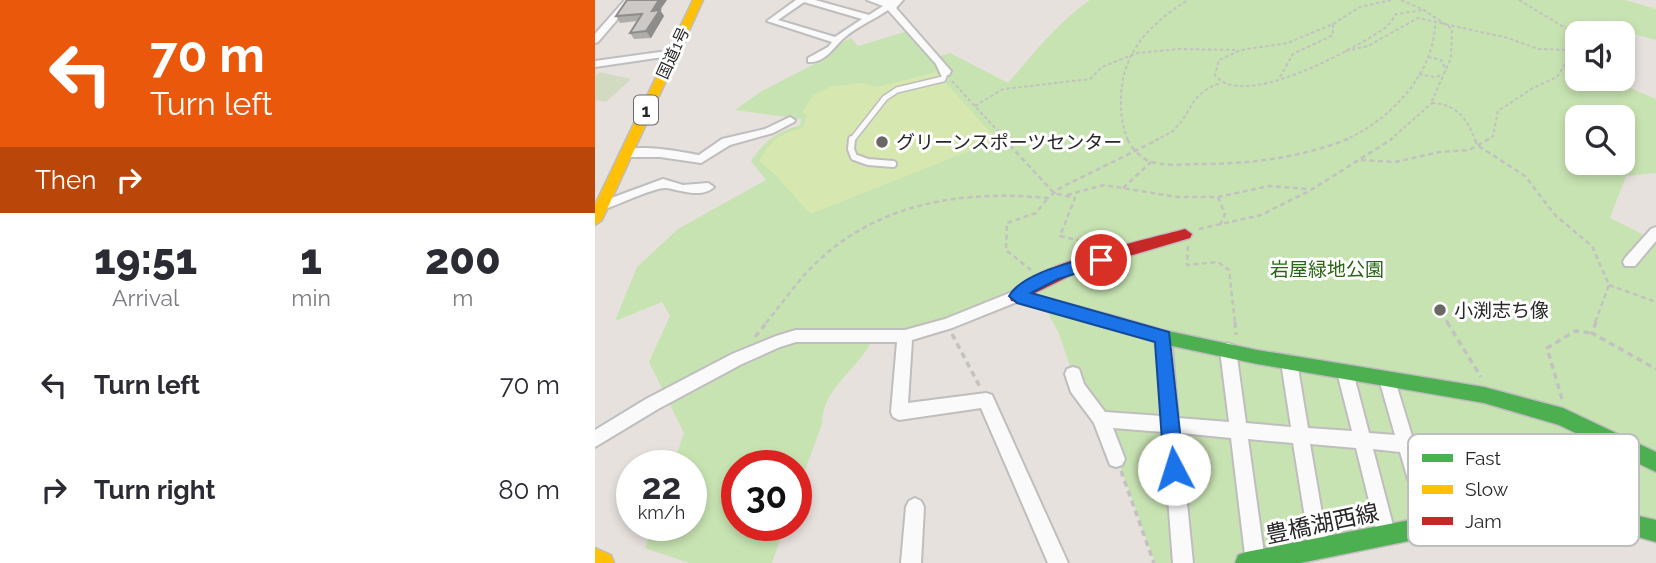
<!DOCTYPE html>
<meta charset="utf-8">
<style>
body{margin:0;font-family:Raleway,"Noto Sans JP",sans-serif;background:#f7f7f7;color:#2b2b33;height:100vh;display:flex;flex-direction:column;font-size:26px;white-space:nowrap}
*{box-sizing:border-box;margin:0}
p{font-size:23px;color:#7c7c81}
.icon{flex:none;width:38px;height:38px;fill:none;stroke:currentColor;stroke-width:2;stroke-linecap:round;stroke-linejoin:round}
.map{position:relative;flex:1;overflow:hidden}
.side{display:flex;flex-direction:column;background:#fff;width:595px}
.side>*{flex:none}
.hud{background:#ea580c;color:#fff;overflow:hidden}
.buttons{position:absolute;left:970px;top:21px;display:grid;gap:14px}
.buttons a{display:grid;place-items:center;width:70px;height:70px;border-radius:14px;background:#fff;box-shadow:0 4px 10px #0003;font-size:35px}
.speed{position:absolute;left:21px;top:450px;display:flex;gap:14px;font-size:35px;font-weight:700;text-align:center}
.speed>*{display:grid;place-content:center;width:91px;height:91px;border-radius:50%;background:#fff;box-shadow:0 4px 10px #0003;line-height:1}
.speed small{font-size:18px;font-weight:400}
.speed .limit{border:10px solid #d22;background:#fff;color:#111}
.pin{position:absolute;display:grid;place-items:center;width:60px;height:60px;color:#fff;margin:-30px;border:4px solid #fff;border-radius:50%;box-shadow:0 2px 7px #0007}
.me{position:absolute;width:77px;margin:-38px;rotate:355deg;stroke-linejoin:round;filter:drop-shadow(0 0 5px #0008)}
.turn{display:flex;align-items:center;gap:24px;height:147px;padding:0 35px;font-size:32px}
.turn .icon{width:91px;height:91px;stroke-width:2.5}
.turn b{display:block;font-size:49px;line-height:60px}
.then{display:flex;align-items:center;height:66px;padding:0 35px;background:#0003;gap:14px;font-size:26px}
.eta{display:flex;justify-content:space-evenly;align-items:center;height:119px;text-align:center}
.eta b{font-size:42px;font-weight:800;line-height:49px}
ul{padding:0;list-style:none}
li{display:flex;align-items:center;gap:21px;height:105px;padding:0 35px}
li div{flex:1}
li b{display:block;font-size:26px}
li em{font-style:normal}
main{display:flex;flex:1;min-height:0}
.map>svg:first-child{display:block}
.green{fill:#c8e3b2;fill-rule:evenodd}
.cemetery{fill:#d3dac2}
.pitch{fill:#d6e8af}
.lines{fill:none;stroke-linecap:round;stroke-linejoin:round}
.lane-far1-casing{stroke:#bfbdbe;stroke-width:8}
.lane-casing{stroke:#bfbdbe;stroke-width:10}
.street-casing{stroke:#bfbdbe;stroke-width:4}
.fast-casing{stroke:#bfbdbe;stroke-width:3}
.slow-casing{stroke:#bfbdbe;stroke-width:3}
.jam-casing{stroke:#bfbdbe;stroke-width:3}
.path-far2{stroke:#c2c2c1;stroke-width:2;stroke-dasharray:3.5 2.5;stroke-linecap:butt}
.path-far1{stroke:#c2c2c1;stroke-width:2.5;stroke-dasharray:5 3.5;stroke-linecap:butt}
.path{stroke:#c2c2c1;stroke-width:3.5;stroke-dasharray:6 4.5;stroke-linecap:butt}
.lane-far1{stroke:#fbfafa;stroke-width:5}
.lane{stroke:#fbfafa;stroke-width:6}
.street{fill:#fbfafa;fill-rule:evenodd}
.fast{fill:#4caf50;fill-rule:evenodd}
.slow{fill:#ffc107;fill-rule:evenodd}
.jam{fill:#c62828;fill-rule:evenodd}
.wall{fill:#afadaa}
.shaded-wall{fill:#8f8d8b}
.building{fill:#ccc9c6;stroke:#8f8d8b;stroke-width:2}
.route{fill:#1a73e8;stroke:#114b97;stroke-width:2}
.poi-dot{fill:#6a6866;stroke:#fff;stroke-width:2.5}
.labels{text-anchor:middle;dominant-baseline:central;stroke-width:6;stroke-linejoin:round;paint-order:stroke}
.far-street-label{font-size:16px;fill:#272727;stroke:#fff}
.shield{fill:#fff;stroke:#686868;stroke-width:2}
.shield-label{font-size:18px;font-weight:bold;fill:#272727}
.poi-label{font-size:19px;fill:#272727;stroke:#fff;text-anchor:start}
.park-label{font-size:19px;fill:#296515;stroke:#fff}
.near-street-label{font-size:23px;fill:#272727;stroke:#fff}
.key{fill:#fff;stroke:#bebebe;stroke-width:2}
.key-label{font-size:19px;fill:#272727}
</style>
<main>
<section class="side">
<div class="hud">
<div class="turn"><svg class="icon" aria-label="left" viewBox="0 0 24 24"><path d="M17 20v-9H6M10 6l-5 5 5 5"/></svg><div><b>70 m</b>Turn left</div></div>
<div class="then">Then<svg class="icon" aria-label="right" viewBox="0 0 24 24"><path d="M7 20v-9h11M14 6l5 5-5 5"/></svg></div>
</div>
<div class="eta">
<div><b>19:51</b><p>Arrival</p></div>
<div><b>1</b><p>min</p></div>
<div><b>200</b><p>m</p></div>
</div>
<ul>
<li><svg class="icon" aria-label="left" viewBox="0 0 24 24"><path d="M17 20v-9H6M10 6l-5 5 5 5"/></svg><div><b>Turn left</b></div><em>70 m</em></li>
<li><svg class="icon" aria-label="right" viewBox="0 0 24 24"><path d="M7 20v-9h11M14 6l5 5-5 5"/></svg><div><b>Turn right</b></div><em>80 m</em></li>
</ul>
</section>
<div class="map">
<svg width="1061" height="563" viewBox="0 0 1061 563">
<rect width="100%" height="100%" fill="#e6e1dc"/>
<path class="green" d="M495,0H1030L1061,9V40L1036,33L1027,44V33H982V79H1014L1061,99V173L1031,176L1015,218L1061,241V531L902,513L651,563H560L508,419L482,387L464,334L449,305L422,296L337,327L277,340C264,369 227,388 227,424L201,495V466H142V525H190L177,563H94L50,548L58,525H96V466L78,465L89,433L54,362L75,316L67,302L20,321L42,267L83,229L171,180L156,161C169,142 181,131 204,126L207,119L140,110L167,91L231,58L246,43L256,38L263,46L313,31L342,57L355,53L413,83C438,54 463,22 495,0ZM982,117H1027V163H982Z"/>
<path class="cemetery" d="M5,72L36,79L11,102L0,100V76Z"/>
<path class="pitch" d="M341,72L402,140L215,214L182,176L164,161C176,140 186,133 208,128L212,116L208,112L218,95L235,87L265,83L282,87Z"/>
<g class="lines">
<g class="lane-far1-casing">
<path id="lane-far1" d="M257,140L290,98L302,90L348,79L350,73"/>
</g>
<g class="lane-casing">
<path id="lane" d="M257,139L256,149L259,157L273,162L298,164"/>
</g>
<g class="street-casing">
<g id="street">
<path d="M30,0H39L3,42L0,43V34Z"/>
<path d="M201,0H220L274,15L288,6L272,0H308L301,8L356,71L354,75H346L341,64L293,10C280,19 261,27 249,38C238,48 230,63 213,62V58L233,47L237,42L172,21ZM209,2L267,19L240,37L183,20Z"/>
<path d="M65,52L68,53V57L0,67V61Z"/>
<path d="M195,117L200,120L199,122L178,133L135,145L106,163L65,157H31L25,153C39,142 86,152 104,155L127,139L170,129Z"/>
<path d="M68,179L88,185L113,183L119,187C106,199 86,190 71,188C59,187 21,206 7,210L1,206L3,203Z"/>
<path d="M1061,227V241L1040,266H1030L1028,262L1030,258L1056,229Z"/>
<path d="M422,290L427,292L429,296L427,300L357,328L317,340L313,403L391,393L397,395L473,563H453L386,408L304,420L298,417L296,412L302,342H201L185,347L147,364L63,409L0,447V430L51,399L137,354L181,336L201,330H310L350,319Z"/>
<path d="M568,331L573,333L576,337L583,418L634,422L625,350L628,345L633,343L638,345L641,350L651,423L696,427L686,362L689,357L694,355L699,357L702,362L713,428L757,431L742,372L744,367L750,365L756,367L758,372L774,433L800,435L784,379L786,374L792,372L798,374L844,524L842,531L835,533L828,531L805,452L778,449L800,533L798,540L791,542L784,540L782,533L761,448L715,444L733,548L730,555L723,558L716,555L698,443L653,439L670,561L669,563H651L636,438L585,433L598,563H578L568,432L518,428L530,459L527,465L521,467L515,465L499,423L476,392L470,374L472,369L478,367L484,369L489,384L510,412L567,416L560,337L563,333Z"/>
<path d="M320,498L326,501L329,507L326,563H306L311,507L314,501Z"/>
</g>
</g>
<g class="fast-casing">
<g id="fast">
<path d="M512,314L568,330L662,350L889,387L968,408L1061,452V472L964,425L889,403L662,364L568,344L506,326L504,321L506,316Z"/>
<path d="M902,503L1018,510L1061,520V542L1018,530L902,523L705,563H640L643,555L651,552Z"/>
</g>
</g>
<g class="slow-casing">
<g id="slow">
<path d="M98,0H108L7,220L0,225V205Z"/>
<path d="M0,548L16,555L19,563H0Z"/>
</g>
</g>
<g class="jam-casing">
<path id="jam" d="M590,229L597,234L595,238L487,270L438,294L518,316L520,321L518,326L512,328L422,302L416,301L414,296C431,265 554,239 590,229Z"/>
</g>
<g class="path-far2">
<path d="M796,0L765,7L738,24L693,43L646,50L624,60L620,75C647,111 757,50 787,30C793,27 797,20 801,14L829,10"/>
<path d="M806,0L829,10L857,29L856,58L836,103C860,103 873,119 880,140"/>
<path d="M924,0L982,35"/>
<path d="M751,51L773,46L823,18L913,38L943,49L976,50"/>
<path d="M833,57L846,60L851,70"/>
<path d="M824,74L839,77L848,75"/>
<path d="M685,77L698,54L738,35V24"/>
<path d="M357,81L411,140"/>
<path d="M380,106L408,89L495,79L507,67L542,53L584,49L642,50"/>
<path d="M533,140C528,128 526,116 526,103C525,54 553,25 593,0"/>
<path d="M560,140C567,137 575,134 580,129C598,110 595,93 626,83"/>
<path d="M749,140C794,122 841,72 840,21"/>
<path d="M795,140L837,103"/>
<path d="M891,140L898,136L903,111L938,88L962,77L982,45"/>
</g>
<g class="path-far1">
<path d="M409,139L459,193L480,198L465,236L498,244"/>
<path d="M532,139C537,148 544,157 554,161C570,167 587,164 603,164C656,164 704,158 753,139"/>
<path d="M880,139L882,145L930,176L960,215L997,246L1014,285L1000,323"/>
<path d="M766,160L800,162L845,152L874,150L894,139"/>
<path d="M528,188L556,162"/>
<path d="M472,195L509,185L582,197H623L674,186L714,189"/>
<path d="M623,197L630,214L625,225"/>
<path d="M604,229L666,215L716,190L797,139"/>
<path d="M593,246L592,265L623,262L634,270L640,323"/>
<path d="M436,270L411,250L412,223L441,213L453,198"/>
<path d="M1014,285L1061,302"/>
<path d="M851,320L853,323"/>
<path d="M171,323C188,302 203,280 223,261C286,202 369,190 453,198L465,188L564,139"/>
</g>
<g class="path">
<path d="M640,322L641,335"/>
<path d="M852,322L886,377"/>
<path d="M1001,322L997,333L1061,369"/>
<path d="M357,334L385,387"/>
<path d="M160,337L172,322"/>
<path d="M967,399L952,348L980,331L996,333"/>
<path d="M526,471L559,563"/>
</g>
<use href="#lane-far1" class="lane-far1"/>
<use href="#lane" class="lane"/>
<use href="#street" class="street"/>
<use href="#fast" class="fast"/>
<use href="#slow" class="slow"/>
<use href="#jam" class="jam"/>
</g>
<path class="wall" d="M65,10L69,16L56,38L39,39L35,33L42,21L25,23L21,16Z"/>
<path class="shaded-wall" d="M64,0H72L65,10L69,16L56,38L51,31L57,11Z"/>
<path class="building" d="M32,0H64L57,11L65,10L51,31L35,33L47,14L21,16Z"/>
<path class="route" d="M506,254L511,256L513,260L511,264L463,279L436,293L574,332L589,469L586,476L579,479L572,476L569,469L560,342L422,303L414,296C428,272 480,262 506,254Z"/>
<g class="poi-dot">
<circle cx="287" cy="142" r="7"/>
<circle cx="845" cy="310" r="7"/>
</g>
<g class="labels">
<g class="far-street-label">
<text transform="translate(78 53) rotate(-65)">国道1号</text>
</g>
<rect class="shield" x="39" y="95.5" width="24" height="29" rx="5"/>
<g class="shield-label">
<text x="51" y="110">1</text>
</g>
<g class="poi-label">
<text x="301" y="142">グリーンスポーツセンター</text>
<text x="859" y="310">小渕志ち像</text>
</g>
<g class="park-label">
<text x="732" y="269">岩屋緑地公園</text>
</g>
<g class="near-street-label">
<text transform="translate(727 523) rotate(-12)">豊橋湖西線</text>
</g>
</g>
<rect x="813" y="434" width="231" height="112" rx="10" class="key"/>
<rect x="827" y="454" width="31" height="8" fill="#4caf50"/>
<rect x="827" y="485" width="31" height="9" fill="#ffc107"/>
<rect x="827" y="517" width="31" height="8" fill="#c62828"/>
<g class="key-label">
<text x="870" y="465">Fast</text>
<text x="870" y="496">Slow</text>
<text x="870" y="528">Jam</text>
</g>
</svg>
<div class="buttons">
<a><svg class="icon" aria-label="sound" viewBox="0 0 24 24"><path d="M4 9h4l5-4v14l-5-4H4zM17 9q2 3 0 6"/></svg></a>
<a><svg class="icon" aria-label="search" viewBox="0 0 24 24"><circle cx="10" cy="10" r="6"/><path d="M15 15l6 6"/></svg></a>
</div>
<div class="speed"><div>22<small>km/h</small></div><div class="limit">30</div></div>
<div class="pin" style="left:506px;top:260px;background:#d93025"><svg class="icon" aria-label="arrive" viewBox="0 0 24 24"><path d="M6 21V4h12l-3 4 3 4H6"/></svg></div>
<svg class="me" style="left:579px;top:469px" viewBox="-20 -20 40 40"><circle r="19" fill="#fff"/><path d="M0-13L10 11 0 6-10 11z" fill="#1a73e8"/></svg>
</div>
</main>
